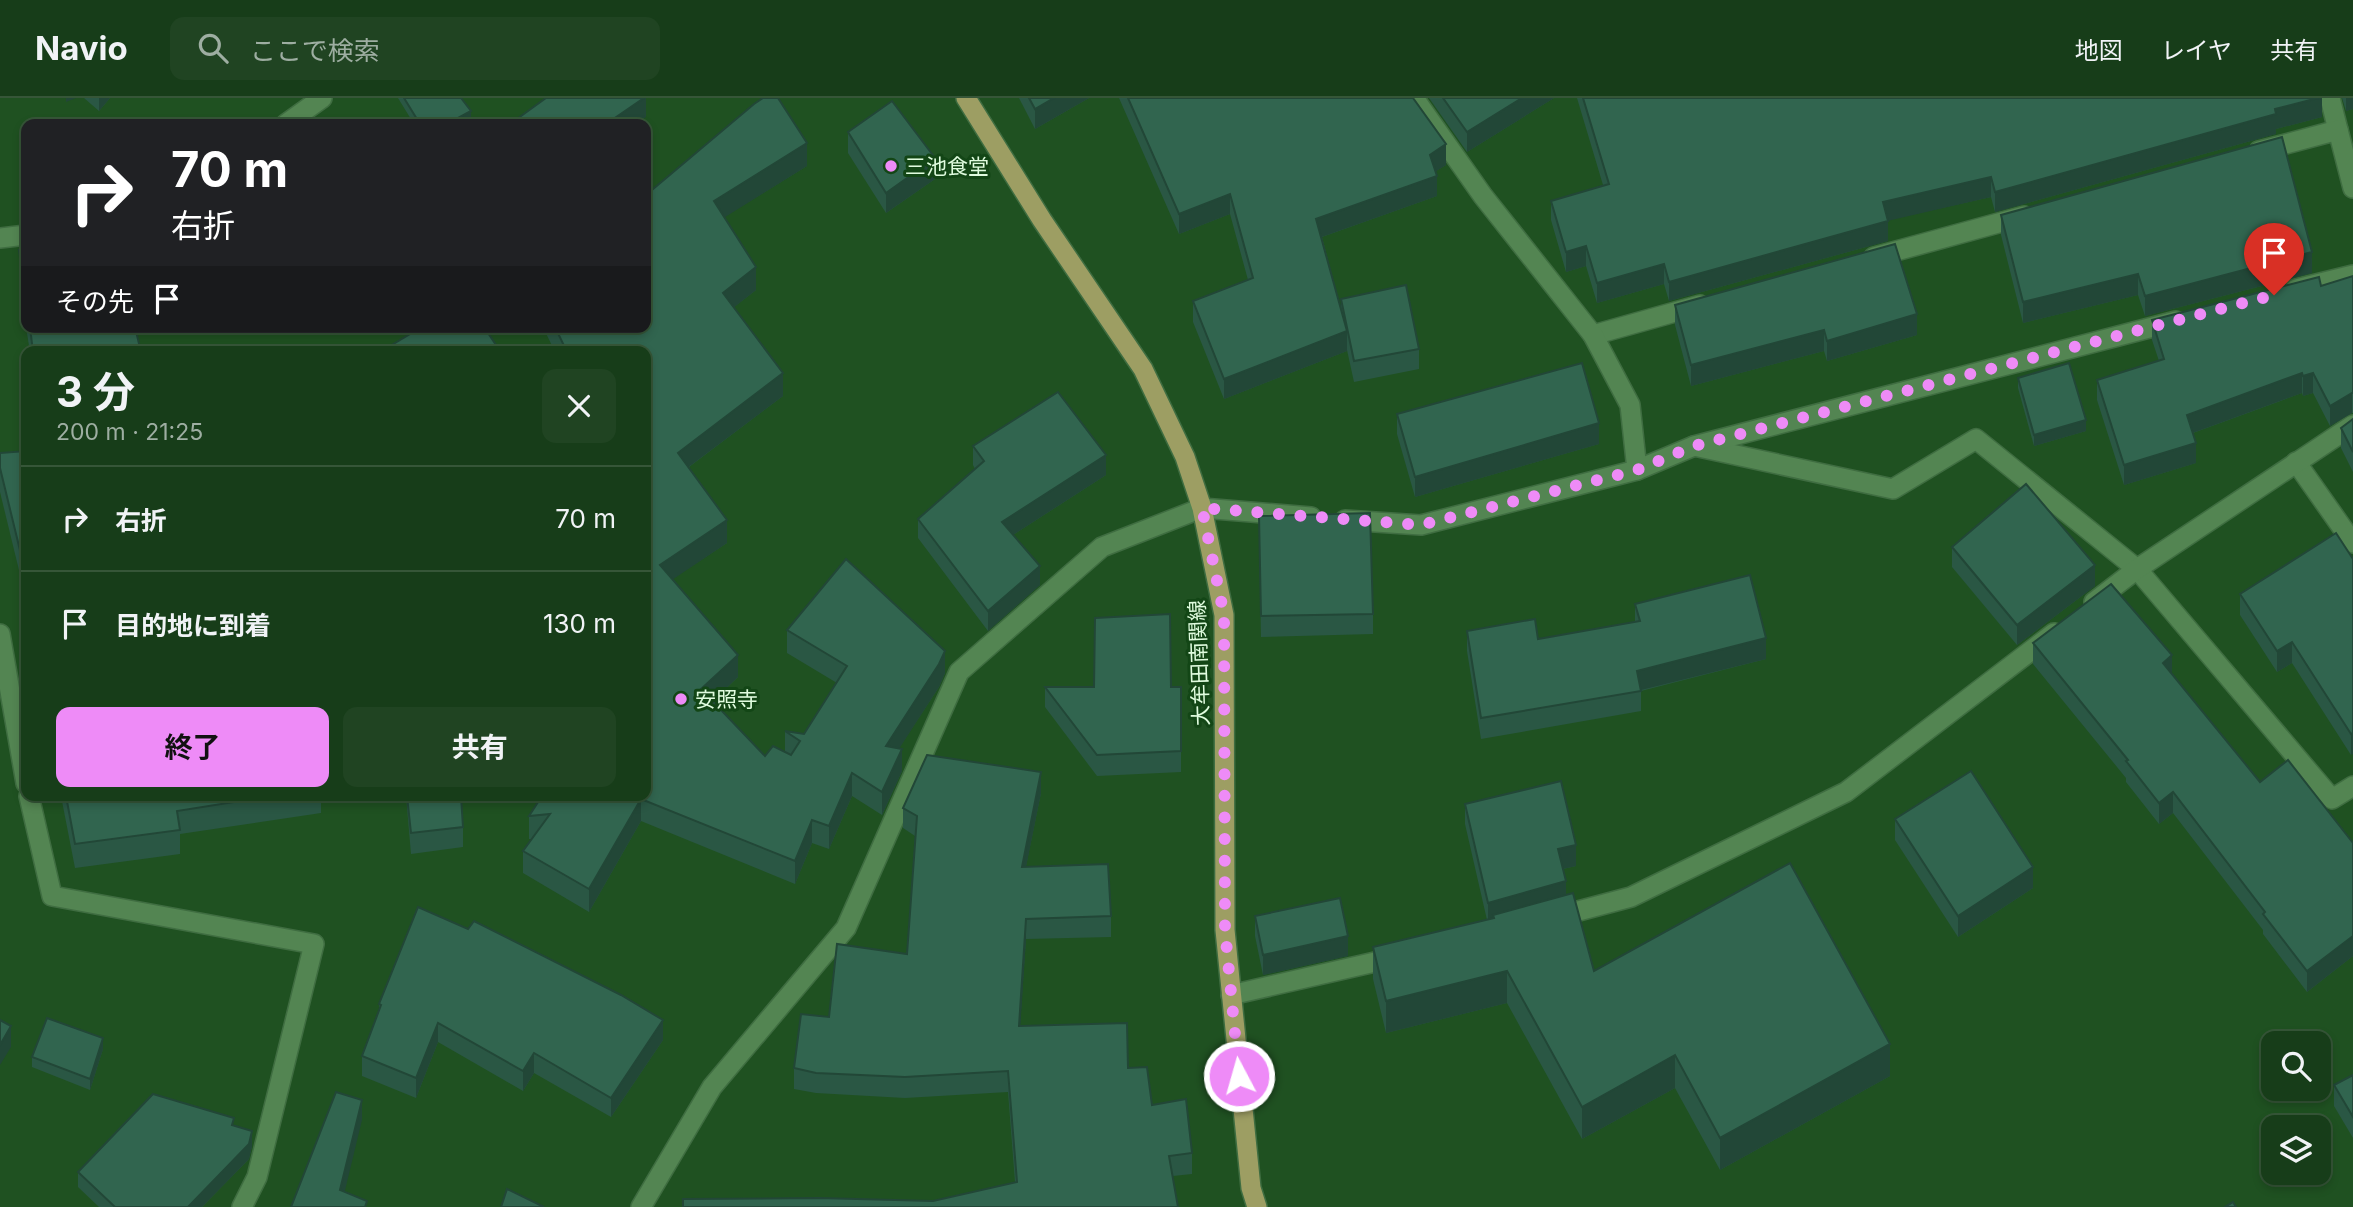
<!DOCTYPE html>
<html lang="ja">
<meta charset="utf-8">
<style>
body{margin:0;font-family:Inter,"Noto Sans JP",sans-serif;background:#204422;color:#f1f3f6;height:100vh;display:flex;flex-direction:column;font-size:26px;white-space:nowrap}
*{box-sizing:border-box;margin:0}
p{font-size:23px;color:#9eaea2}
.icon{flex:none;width:38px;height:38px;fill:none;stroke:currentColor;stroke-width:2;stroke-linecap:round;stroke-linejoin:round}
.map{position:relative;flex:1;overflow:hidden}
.details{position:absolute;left:21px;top:248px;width:630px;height:455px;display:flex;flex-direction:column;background:#173d19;border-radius:14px;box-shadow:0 4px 10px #0003,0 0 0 2px #365638}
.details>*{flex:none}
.banner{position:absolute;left:21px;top:21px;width:630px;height:214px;border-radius:14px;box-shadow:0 4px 10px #0003,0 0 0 2px #365638;background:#202124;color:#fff;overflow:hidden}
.controls{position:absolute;left:2261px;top:933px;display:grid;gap:14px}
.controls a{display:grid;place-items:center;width:70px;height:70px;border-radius:14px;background:#173d19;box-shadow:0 4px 10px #0003,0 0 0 2px #365638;font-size:35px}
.pin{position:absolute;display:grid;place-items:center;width:60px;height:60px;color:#fff;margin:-72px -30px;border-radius:50% 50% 50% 0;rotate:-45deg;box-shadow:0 0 7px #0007}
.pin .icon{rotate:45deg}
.me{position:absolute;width:77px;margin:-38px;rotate:354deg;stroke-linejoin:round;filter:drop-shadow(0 0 5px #0008)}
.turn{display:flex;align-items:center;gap:24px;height:147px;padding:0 35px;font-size:32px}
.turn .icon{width:91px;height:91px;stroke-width:2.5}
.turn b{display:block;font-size:49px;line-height:60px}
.then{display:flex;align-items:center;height:66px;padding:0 35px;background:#0003;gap:14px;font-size:26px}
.round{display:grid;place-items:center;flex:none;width:74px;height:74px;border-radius:14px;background:#204422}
.summary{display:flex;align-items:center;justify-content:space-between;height:119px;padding:0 35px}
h1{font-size:42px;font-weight:700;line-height:52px}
.action{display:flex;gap:14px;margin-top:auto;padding:14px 35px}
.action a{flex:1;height:80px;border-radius:14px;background:#ee8bf7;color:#111;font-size:28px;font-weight:700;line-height:80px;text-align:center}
.action a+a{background:#204422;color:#f1f3f6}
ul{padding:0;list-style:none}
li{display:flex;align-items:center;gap:21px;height:105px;padding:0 35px;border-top:2px solid #365638}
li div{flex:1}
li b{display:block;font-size:26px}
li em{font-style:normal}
header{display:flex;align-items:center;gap:42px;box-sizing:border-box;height:98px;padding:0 35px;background:#173d19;border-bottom:2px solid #365638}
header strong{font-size:33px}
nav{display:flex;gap:38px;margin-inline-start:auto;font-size:24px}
.search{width:490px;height:63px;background:#204422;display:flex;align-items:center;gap:18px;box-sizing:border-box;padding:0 24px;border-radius:14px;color:#9eaea2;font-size:26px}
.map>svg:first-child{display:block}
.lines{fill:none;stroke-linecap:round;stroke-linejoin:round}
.service-casing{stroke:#3f6d41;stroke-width:22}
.minor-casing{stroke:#3f6d41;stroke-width:22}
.primary-casing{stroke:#3f6d41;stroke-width:22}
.service{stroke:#538552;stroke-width:19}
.minor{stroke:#538552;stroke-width:19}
.primary{stroke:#9d9e63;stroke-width:19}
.wall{fill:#2a5744}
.shaded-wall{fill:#224737}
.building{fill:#31654f;stroke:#224737;stroke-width:2}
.route{stroke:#ee8bf7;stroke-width:12;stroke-dasharray:0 21.6}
.poi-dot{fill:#ee8bf7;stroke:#134616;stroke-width:2.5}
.labels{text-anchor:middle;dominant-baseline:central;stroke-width:6;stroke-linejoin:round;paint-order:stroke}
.poi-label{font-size:21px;fill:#e0fcdf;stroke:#134616;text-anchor:start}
.street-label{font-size:21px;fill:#e0fcdf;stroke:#134616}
</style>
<header>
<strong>Navio</strong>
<div class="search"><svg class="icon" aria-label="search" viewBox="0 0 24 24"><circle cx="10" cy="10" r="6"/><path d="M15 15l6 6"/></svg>ここで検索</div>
<nav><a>地図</a><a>レイヤ</a><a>共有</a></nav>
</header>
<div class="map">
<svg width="2353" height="1109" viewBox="0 0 2353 1109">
<rect width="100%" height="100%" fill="#1f5121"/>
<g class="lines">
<g class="service-casing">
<path id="service" d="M2330,0L2338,32"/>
</g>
<g class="minor-casing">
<g id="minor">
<path d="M286,26L322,0"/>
<path d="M2259,53L2338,32L2353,90"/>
<path d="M0,140L26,137"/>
<path d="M1874,159L2024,118"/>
<path d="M2296,191L2353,177"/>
<path d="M1593,237L1700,207"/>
<path d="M1694,348L1893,391L1976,341L2137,471L2332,701L2353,688"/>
<path d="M2296,364L2353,445"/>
<path d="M1637,372L1694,348L2176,223"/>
<path d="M1345,422L1421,427L1637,372L1630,307L1593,237L1483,98L1414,0"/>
<path d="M2094,504L2137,471L2353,327"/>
<path d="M0,536L26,685"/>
<path d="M29,698L52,798L314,846L257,1079L242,1109"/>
<path d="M1552,820L1631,799L1846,694L2054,535"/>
<path d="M1231,897L1397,859"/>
<path d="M641,1109L712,989L846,830L959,574L1102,449L1202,410L1311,419"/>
</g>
</g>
<g class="primary-casing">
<path id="primary" d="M966,0L1042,122L1143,271L1185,359L1202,410L1224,517L1225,832L1251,1090L1257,1109"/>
</g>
<use href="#service" class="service"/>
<use href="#minor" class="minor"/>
<use href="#primary" class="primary"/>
</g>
<g class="wall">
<path d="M84,0H110L99,13Z"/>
<path d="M398,0H461L471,24L466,26H414Z"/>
<path d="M1019,0H1089L1035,31Z"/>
<path d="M1119,0H1389L1446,67L1436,73L1437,98L1322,139L1341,211V201L1419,251V271L1354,284L1347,252V253L1224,301L1193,224V203L1248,182L1230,116L1179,136Z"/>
<path d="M1429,0H1554L1467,54Z"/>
<path d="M1577,0H2322V19L2276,31V36L1995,114L1991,99L1888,122V143L1669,203L1664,186L1597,205L1586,168L1566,174L1551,122V103L1603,87Z"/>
<path d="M2342,0H2353V11L2346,13Z"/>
<path d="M848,34L935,81L886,115L848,55Z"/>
<path d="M807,68L724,119L756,192L734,209L783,298L689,369L727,445L672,481L738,579L713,603L765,658L785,654V633L804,636L837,585L787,555V532L945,575L939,589L899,650L902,673L882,717L852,698L829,751L812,745L795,786L641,723L589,814L523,775V753L532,741H529V718L646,698V254H555L543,229H646V97Z"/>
<path d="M2001,117L2312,175L2145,218L2138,197L2023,225L2001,137Z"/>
<path d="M19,152H26V229L19,176Z"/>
<path d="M2353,178V315H2352L2330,328L2313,295L2303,298L2302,295L2193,335L2196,365L2124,387L2097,302V282L2159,263L2152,242V222L2321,188Z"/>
<path d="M1675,207L1917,237L1827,263L1824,253L1691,288L1675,227Z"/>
<path d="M26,229H135L141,254H30Z"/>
<path d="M2018,280L2086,333L2034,348L2018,290Z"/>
<path d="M1397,316L1599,346L1415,399L1397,336Z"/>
<path d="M2353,321V374L2341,350V330Z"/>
<path d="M973,348L1106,377L1013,437L1040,487L988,533L918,440V421L975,371L973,367Z"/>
<path d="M26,353V501L0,394V355Z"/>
<path d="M1259,439L1373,516V536L1261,539Z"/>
<path d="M1952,449L2095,488L2017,547L1952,469Z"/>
<path d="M2353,461L2351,657L2292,565L2277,574L2240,517V496Z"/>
<path d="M1635,506L1766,561L1641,593V613L1481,641L1467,553V533L1538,541L1635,524Z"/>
<path d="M2033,545L2172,576L2260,684L2353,745V858L2307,894L2263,836V832L2173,715L2159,726L2126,684V680L2033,566Z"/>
<path d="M1045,589H1181V674L1097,678L1045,609Z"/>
<path d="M1041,695L1026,768L1111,818V839L1026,841L1020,928L1128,970L1152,1007L1192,1055V1076L933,1103L1015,1084L1008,994L905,1000L816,995L794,991V970L829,919L907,856L915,738L903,730V710Z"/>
<path d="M61,698H321V715L180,736V756L75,770Z"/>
<path d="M406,698H461L463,729V749L411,756Z"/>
<path d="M1465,706L1576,768L1563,771L1566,797L1594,873L1890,978L1720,1072L1675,990L1582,1041L1507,905L1386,935L1373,881V849L1487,822L1465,726Z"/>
<path d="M1895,721L2033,790L1958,839L1895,742Z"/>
<path d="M1255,818L1348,858L1263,877L1255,838Z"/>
<path d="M379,906L663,942L611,1019L534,975L523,993L438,944L416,1000L362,978V958L379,913Z"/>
<path d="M103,951L90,992L32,969V959Z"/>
<path d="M2353,977V1040L2334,1008V987Z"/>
<path d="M234,1028L252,1048L249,1061L202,1109H99L78,1089V1074Z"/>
</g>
<g class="shaded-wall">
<path d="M66,0H76L66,4Z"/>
<path d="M99,0H110L99,13Z"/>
<path d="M644,0H646V19L636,26H606Z"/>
<path d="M1054,0H1089L1035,31V11Z"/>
<path d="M1522,0H1554L1467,54V34Z"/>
<path d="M2318,0H2322V19L2276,31V36L1995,114V94L2275,11Z"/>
<path d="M2346,0H2353V11L2346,13Z"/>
<path d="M471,13V24L466,26H447Z"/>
<path d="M807,45V68L714,126V103Z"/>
<path d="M1446,46V67L1430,77V57Z"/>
<path d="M935,60V81L886,115V95Z"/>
<path d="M1437,78V98L1316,141V121Z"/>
<path d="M1991,79V99L1883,124V104Z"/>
<path d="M1230,96V116L1179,136V116Z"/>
<path d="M1888,123V143L1669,203V184Z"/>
<path d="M1586,148V168L1566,174V154Z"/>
<path d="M2312,154V175L2145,218V198Z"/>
<path d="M1664,166V186L1597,205V185Z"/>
<path d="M756,169V192L723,218V195Z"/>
<path d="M2138,176V197L2023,225V204Z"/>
<path d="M1917,216V237L1827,263V243Z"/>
<path d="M1824,232V253L1691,288V267Z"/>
<path d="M1347,233V253L1224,301V281Z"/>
<path d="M783,275V298L678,377V355Z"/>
<path d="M2302,275V295L2187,337V317Z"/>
<path d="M2313,275V295L2303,298V278Z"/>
<path d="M2352,295V315L2330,328V308Z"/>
<path d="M2086,322V333L2034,348V337Z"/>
<path d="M1599,325V346L1415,399V379Z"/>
<path d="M2196,345V365L2124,387V367Z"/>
<path d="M1106,357V377L1002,444V424Z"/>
<path d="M727,422V445L660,490V467Z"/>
<path d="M2095,467V488L2017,547V527Z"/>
<path d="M1040,468V487L988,533V513Z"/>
<path d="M1766,540V561L1637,593V573Z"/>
<path d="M2292,544V565L2277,574V553Z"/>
<path d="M945,553V575L939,589L886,671V648Z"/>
<path d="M738,557V579L701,614V591Z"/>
<path d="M2172,557V578L2163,565Z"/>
<path d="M2353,635V656L2351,657V636Z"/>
<path d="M902,651V673L882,717V694Z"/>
<path d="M1041,674V695L1022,789V769Z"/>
<path d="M852,675V698L829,751V728Z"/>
<path d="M2173,694V715L2159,726V705Z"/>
<path d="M641,701V723L589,814V791Z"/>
<path d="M812,722V745L795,786V763Z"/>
<path d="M1576,747V768L1558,772V751Z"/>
<path d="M2033,769V790L1958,839V818Z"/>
<path d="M1566,783V804L1493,817V824L1488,825V805Z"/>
<path d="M1026,821V841L1019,949V928Z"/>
<path d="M1348,838V858L1263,877V857Z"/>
<path d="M2353,838V858L2307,894V873Z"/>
<path d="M1507,873V905L1386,935V903Z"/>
<path d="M663,922V942L611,1019V1000Z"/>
<path d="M438,925V944L416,1000V980Z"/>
<path d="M11,928V949L0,967V947Z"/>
<path d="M103,940V951L90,992V981Z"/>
<path d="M1890,946V978L1720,1072V1040Z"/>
<path d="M534,955V975L523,993V973Z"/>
<path d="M1675,957V990L1582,1041V1009Z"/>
<path d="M362,1002V1022L341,1109L340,1092Z"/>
<path d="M252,1033V1048L249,1061L202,1109H188Z"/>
</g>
<g class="building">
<path d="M404,0H461L471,13L447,26H420Z"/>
<path d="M546,0H644L606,26H510Z"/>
<path d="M763,0H778L807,45L714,103L756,169L723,195L783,275L678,355L727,422L660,467L738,557L701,591L765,658L773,648L791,657L800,643L785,633L804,636L847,568L787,532L846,461L945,553L939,566L886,648L902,651L882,694L852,675L829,728L812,722L795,763L641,701L589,791L523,753L550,716L529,718L542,698H646V254H567L555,229H646V97L754,6Z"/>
<path d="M1029,0H1054L1035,11Z"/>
<path d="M1128,0H1413L1446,46L1430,57L1437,78L1316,121L1347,233L1224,281L1193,203L1253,180L1230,96L1179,116Z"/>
<path d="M1443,0H1522L1467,34Z"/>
<path d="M1583,0H2318L2275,11L2276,16L1995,94L1991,79L1883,104L1888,123L1669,184L1664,166L1597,185L1586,148L1566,154L1551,103L1609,86Z"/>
<path d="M892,3L935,60L886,95L848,34Z"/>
<path d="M2282,39L2312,154L2145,198L2138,176L2023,204L2001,117Z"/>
<path d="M1895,146L1917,216L1827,243L1824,232L1691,267L1675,207Z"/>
<path d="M19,152H26V205Z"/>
<path d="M2353,178V295H2352L2330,308L2313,275L2303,278L2302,275L2187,317L2196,345L2124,367L2097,282L2164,261L2152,222L2319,179L2321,188Z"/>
<path d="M1406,187L1419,251L1354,263L1341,201Z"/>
<path d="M30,229H135L141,254H33Z"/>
<path d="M422,229H484L498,250L491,254H387L385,251Z"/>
<path d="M1582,265L1599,325L1415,379L1397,316Z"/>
<path d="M2069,265L2086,322L2034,337L2018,280Z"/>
<path d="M1058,294L1106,357L1002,424L1040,468L988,513L918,421L984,363L973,348Z"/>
<path d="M2353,321V354L2341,330Z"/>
<path d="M26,353V477L0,370V355Z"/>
<path d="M2026,386L2095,467L2017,527L1952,449Z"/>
<path d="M1370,415L1373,516L1261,518L1259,418Z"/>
<path d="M2336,435L2353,461V635L2351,636L2292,544L2277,553L2240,496Z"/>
<path d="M1750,477L1766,540L1637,573L1641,593L1481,620L1467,533L1535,521L1538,541L1640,523L1635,506Z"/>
<path d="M2111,486L2172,557L2163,565L2260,684L2288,662L2353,745V838L2307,873L2263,816L2265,814L2173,694L2159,705L2126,663L2128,662L2033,545Z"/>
<path d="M1170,516L1171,589H1181V653L1097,657L1045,589H1094L1095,520Z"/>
<path d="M927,657L1041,674L1022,769L1108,766L1111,818L1026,821L1019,928L1127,925L1128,970L1147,969L1152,1007L1186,1001L1192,1055L1169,1058L1178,1109H683V1101L819,1100L933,1103L1017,1084L1008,973L905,979L816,975L794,970L801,916L829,919L837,846L907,856L917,718L903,710Z"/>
<path d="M1971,673L2033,769L1958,818L1895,721Z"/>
<path d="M1561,683L1576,747L1558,751L1566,783L1488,805L1465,706Z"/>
<path d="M66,698H272L177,713L180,732L75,746Z"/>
<path d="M407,698H461L463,729L411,735Z"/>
<path d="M1790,765L1890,946L1720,1040L1675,957L1582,1009L1507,873L1386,903L1373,849L1494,820L1493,817L1573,795L1594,873Z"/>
<path d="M1340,800L1348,838L1263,857L1255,818Z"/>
<path d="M418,809L468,831L474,823L621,897L663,922L611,1000L534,955L523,973L438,925L416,980L362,958L381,907L379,906Z"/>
<path d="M47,920L103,940L90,981L32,959Z"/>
<path d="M0,922L11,928L0,947Z"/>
<path d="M2353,977V1019L2334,987Z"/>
<path d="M336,994L362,1002L340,1092L367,1103L365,1109H291Z"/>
<path d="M153,996L234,1020L232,1027L252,1033L249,1046L188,1109H115L78,1074Z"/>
<path d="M507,1091L544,1109H501Z"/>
<path d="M2233,1104L2236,1109H2225Z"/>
</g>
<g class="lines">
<path class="route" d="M1239,978L1225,832L1224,517L1202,410L1421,427L1637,372L1694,348L2274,197"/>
</g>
<g class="poi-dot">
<circle cx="891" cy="68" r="7"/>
<circle cx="681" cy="601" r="7"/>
</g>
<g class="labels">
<g class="poi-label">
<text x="905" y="68">三池食堂</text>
<text x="695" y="601">安照寺</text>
</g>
<g class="street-label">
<text transform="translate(1199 565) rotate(-92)">大牟田南関線</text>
</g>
</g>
</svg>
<div class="controls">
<a><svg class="icon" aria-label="search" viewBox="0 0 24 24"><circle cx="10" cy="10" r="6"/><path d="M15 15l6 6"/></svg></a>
<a><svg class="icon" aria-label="layers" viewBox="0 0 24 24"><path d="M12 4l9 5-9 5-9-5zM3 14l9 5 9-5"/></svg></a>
</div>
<div class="pin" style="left:2274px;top:197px;background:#d93025"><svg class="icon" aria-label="arrive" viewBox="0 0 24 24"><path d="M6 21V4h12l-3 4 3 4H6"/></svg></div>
<svg class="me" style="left:1239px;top:978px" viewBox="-20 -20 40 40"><circle r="17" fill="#ee8bf7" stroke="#fff" stroke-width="3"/><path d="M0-11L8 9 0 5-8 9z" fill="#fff"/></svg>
<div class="banner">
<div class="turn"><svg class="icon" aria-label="right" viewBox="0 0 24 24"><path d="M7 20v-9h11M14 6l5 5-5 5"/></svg><div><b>70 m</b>右折</div></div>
<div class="then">その先<svg class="icon" aria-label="arrive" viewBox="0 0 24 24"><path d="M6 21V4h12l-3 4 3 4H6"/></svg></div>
</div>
<section class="details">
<div class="summary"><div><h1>3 分</h1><p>200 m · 21:25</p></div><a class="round"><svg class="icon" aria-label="close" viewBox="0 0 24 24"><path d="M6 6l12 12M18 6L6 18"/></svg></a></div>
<ul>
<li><svg class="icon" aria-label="right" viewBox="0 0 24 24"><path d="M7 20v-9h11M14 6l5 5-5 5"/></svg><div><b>右折</b></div><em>70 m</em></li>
<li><svg class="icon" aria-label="arrive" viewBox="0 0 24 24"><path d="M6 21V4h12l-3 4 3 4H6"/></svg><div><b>目的地に到着</b></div><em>130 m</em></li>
</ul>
<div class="action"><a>終了</a><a>共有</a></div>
</section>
</div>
